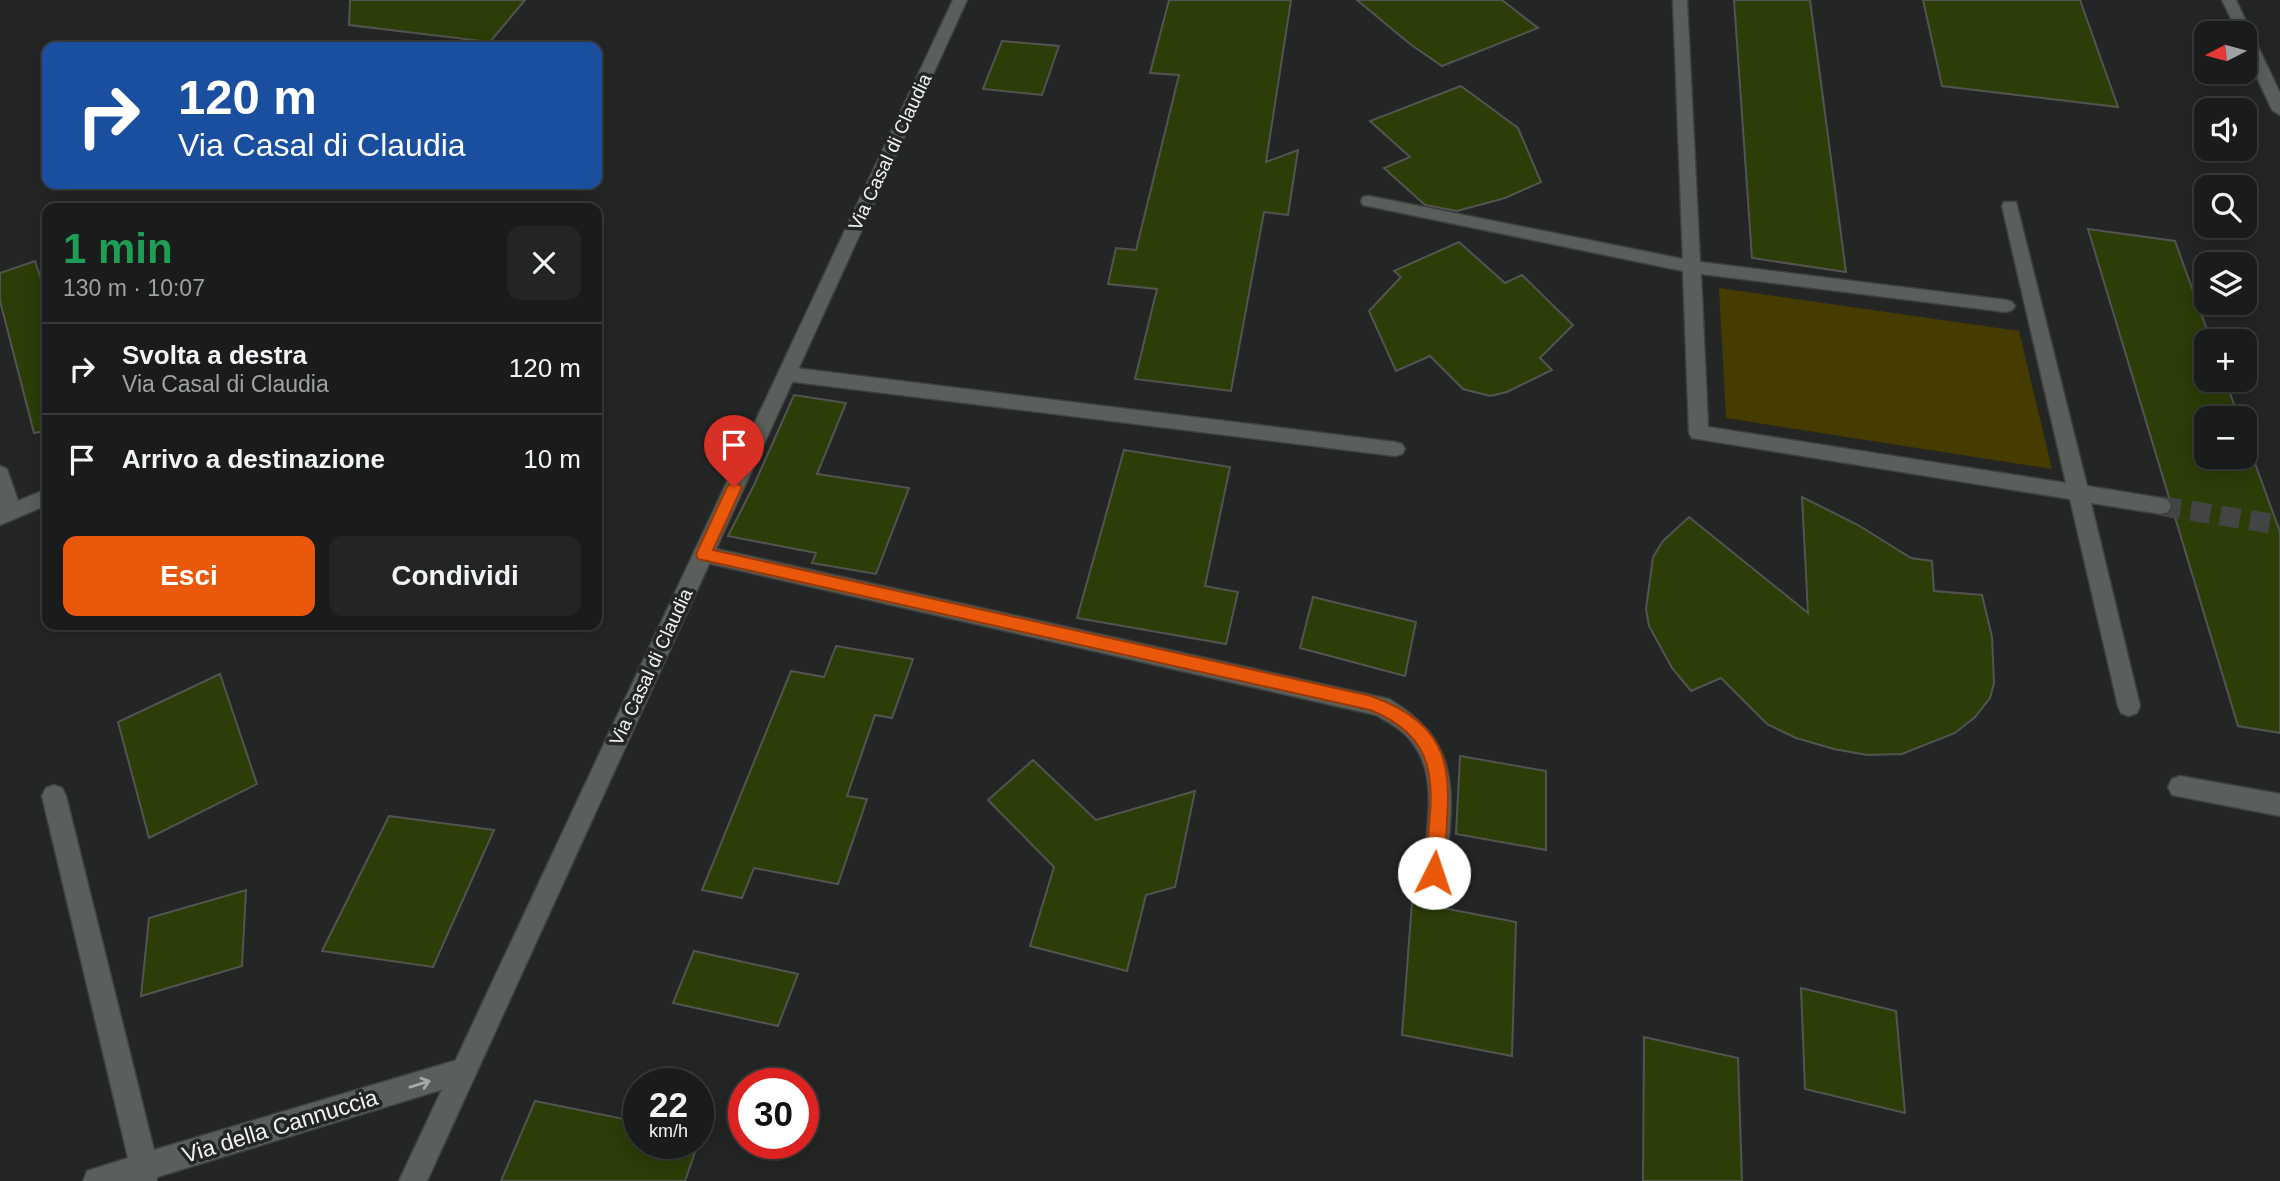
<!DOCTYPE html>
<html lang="it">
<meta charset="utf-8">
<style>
body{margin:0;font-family:Arial,sans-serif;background:#232524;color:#f1f3f6;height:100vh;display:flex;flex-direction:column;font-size:26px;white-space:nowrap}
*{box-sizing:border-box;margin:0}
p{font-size:23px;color:#9fa1a3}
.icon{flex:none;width:38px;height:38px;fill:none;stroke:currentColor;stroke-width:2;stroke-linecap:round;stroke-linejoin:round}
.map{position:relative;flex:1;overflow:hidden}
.details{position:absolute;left:42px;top:203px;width:560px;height:427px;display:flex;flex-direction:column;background:#1a1c1b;border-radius:14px;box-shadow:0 4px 18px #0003,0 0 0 2px #383a3a}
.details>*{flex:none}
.top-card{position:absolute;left:42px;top:42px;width:560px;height:147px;border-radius:14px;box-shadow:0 4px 18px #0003,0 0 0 2px #383a3a;background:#1a4fa0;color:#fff;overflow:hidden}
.needle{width:46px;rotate:264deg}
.fabs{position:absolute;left:2194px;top:21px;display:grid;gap:14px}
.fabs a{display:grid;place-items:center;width:63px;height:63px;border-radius:14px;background:#1a1c1b;box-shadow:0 4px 18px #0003,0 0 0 2px #383a3a;font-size:35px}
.speed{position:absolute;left:623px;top:1068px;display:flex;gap:14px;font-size:35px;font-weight:700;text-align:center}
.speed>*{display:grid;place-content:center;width:91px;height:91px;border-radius:50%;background:#1a1c1b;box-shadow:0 4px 18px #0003,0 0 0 2px #383a3a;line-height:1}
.speed small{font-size:18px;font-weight:400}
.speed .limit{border:10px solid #d22;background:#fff;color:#111}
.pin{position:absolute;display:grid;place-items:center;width:60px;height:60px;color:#fff;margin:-72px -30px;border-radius:50% 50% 50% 0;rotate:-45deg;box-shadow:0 0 7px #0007}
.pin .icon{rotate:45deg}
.me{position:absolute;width:77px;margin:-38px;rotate:4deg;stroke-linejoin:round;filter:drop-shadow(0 0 5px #0008)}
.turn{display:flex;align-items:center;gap:24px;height:147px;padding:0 21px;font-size:32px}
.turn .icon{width:91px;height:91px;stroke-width:2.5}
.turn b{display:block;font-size:49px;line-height:60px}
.round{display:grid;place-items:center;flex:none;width:74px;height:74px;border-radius:14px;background:#232524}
.overview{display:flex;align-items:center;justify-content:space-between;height:119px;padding:0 21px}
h1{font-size:42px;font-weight:800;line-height:52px;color:#1e9e55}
.button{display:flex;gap:14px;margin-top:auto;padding:14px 21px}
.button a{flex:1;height:80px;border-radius:14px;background:#ea580c;color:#fff;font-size:28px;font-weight:800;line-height:80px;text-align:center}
.button a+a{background:#232524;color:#f1f3f6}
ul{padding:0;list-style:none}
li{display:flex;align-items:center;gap:21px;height:91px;padding:0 21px;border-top:2px solid #383a3a}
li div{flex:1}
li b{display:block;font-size:26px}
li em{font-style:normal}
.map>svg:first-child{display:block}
.green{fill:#463c00}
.building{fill:#2c3d07;stroke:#535451;stroke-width:2}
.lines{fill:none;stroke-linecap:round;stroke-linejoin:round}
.street-tunnel{stroke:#424543;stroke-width:20;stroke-dasharray:20 10;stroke-linecap:butt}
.street-casing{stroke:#3f413f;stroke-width:3}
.secondary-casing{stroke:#3f413f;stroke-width:3}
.street{fill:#5b5f5c;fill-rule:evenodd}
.secondary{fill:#5b5f5c;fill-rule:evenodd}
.oneway{stroke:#a6a9a7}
.route{fill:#ea580c;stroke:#983908;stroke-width:2}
.labels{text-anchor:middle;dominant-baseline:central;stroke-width:7;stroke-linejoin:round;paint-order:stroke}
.street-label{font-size:19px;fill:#f1f3f2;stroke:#232624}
.near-street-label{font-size:23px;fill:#f1f3f2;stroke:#232624}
</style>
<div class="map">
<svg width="2280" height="1181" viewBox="0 0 2280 1181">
<rect width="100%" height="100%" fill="#232624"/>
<path class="green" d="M1719,288L2019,331L2052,469L1726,418Z"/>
<g class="building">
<path d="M350,0H525L490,42L349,25Z"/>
<path d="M1169,0H1291L1266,162L1298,150L1288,215L1264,212L1231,391L1135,379L1157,289L1108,284L1116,248L1136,250L1179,75L1150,73Z"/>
<path d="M1357,0H1502L1538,28L1442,66L1410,44Z"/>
<path d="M1734,0H1810L1846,272L1752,258Z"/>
<path d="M1923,0H2080L2118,107L1942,86Z"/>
<path d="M1002,41L1059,46L1042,95L983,89Z"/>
<path d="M1461,86L1518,128L1541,182L1505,198L1457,211L1425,205L1384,168L1410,157L1370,121Z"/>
<path d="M2088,229L2175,241L2211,341H2207V380H2225L2239,418H2207V457H2245V436L2280,532V733L2238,726Z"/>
<path d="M1459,242L1505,283L1522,275L1573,325L1540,358L1552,370L1507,392L1490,396L1463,389L1430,356L1396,371L1369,311L1401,277L1394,271Z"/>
<path d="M35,261L47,298V431L34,433L0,301V273Z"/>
<path d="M794,395L846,403L817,474L909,488L876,574L812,563L816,553L728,536L754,485Z"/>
<path d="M1124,450L1230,467L1205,586L1238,592L1226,644L1077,618Z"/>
<path d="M1802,497L1858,525L1911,558L1932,561L1934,591L1982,595L1992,637L1994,683L1990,698L1975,717L1955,733L1902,754L1867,755L1834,749L1796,738L1767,724L1721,678L1691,691L1672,668L1649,626L1646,609L1653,557L1663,541L1689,517L1808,613Z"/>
<path d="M1313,597L1416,622L1405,676L1300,648Z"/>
<path d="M836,646L913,659L892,718L875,715L847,796L867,799L838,884L754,868L742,898L702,890L791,671L824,677Z"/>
<path d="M220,674L257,784L149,838L118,722Z"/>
<path d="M1460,756L1546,771V850L1456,834Z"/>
<path d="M1033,760L1096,820L1195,791L1175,887L1146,895L1127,971L1030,946L1054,867L988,800Z"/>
<path d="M389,816L494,830L433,967L322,951Z"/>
<path d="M246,890L242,966L141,996L149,918Z"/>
<path d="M1412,902L1516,922L1512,1056L1402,1035Z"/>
<path d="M694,951L798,974L778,1026L673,1003Z"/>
<path d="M1801,988L1896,1011L1905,1113L1805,1089Z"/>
<path d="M1644,1037L1738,1058L1742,1181H1643Z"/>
<path d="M535,1101L639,1122V1143H698V1135H701L685,1181H501Z"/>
</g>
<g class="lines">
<path class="street-tunnel" d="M2161,506L2280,525"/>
<g class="street-casing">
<g id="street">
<path d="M1673,0H1687L1700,262L2006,300L2012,302L2015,306L2012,310L2006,312L1701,274L1708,427L2066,483L2002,206L2004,202H2016L2087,486L2161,498L2168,500L2171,506L2168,512L2161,514L2091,503L2140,706L2137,713L2129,716L2121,713L2118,706L2070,499L1692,438L1689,433L1683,271L1363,205L1361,201L1363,197L1369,196L1683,259Z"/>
<path d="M2222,0H2236L2280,93V115L2272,110L2245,52V33H2238Z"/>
<path d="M787,367L1395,442L1402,444L1405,449L1402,454L1395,456L787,381L780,379L778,374L780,369Z"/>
<path d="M0,466L7,469L18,501L47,489V505L0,525Z"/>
<path d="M703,546L1389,699C1465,744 1452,796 1446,873L1443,881L1434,885L1425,881L1422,873C1426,834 1439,779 1414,745C1405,731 1390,723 1376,715L703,562L696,560L693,554L696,548Z"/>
<path d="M2180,776L2280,794V816L2172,795L2168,787L2172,779Z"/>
<path d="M54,785L62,788L66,796L154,1150L464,1058L473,1062L477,1071L473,1080L157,1177V1181H83L87,1171L128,1158L42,796L46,788Z"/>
</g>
</g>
<g class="secondary-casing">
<path id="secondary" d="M953,0H967L427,1181H399Z"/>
</g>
<use href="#street" class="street"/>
<use href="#secondary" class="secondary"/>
</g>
<defs><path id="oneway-shaft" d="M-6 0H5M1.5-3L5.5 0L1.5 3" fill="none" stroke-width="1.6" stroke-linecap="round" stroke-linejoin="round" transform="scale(1.75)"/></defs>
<use class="oneway" href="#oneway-shaft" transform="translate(420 1084) rotate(-17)"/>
<path class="route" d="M734,481L742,487L713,550L1371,696C1468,731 1447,788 1444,873L1441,879L1434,881L1428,879L1425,873C1429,802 1451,742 1370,710L698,559L696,554L727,487Z"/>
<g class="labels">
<g class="street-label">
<text transform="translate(890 152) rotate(-65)">Via Casal di Claudia</text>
<text transform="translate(651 667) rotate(-65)">Via Casal di Claudia</text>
</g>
<g class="near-street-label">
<text transform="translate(280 1126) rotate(-17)">Via della Cannuccia</text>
</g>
</g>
</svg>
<div class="fabs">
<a><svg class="needle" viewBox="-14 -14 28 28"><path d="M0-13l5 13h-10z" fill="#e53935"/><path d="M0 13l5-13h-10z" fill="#9fa1a3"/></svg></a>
<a><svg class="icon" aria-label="sound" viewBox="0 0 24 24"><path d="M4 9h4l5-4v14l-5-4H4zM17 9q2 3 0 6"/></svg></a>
<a><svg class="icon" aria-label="search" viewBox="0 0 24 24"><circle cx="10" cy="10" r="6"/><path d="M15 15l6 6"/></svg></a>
<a><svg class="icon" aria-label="layers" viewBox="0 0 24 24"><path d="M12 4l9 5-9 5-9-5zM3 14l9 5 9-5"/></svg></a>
<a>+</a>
<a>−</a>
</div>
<div class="speed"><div>22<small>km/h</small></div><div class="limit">30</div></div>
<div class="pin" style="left:734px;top:487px;background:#d93025"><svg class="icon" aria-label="arrive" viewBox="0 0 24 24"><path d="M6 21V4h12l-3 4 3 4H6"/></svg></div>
<svg class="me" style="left:1434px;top:873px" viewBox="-20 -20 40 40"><circle r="19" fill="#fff"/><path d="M0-13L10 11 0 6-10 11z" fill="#ea580c"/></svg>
<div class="top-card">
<div class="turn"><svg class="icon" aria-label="right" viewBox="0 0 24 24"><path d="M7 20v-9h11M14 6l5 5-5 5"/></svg><div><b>120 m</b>Via Casal di Claudia</div></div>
</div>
<section class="details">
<div class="overview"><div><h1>1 min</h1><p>130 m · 10:07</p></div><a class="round"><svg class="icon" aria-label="close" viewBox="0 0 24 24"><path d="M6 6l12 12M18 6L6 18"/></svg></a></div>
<ul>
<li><svg class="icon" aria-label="right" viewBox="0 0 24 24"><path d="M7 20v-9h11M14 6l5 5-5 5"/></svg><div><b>Svolta a destra</b><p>Via Casal di Claudia</p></div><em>120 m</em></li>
<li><svg class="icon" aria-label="arrive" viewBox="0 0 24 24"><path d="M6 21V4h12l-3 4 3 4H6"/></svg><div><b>Arrivo a destinazione</b></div><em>10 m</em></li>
</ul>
<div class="button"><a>Esci</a><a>Condividi</a></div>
</section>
</div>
